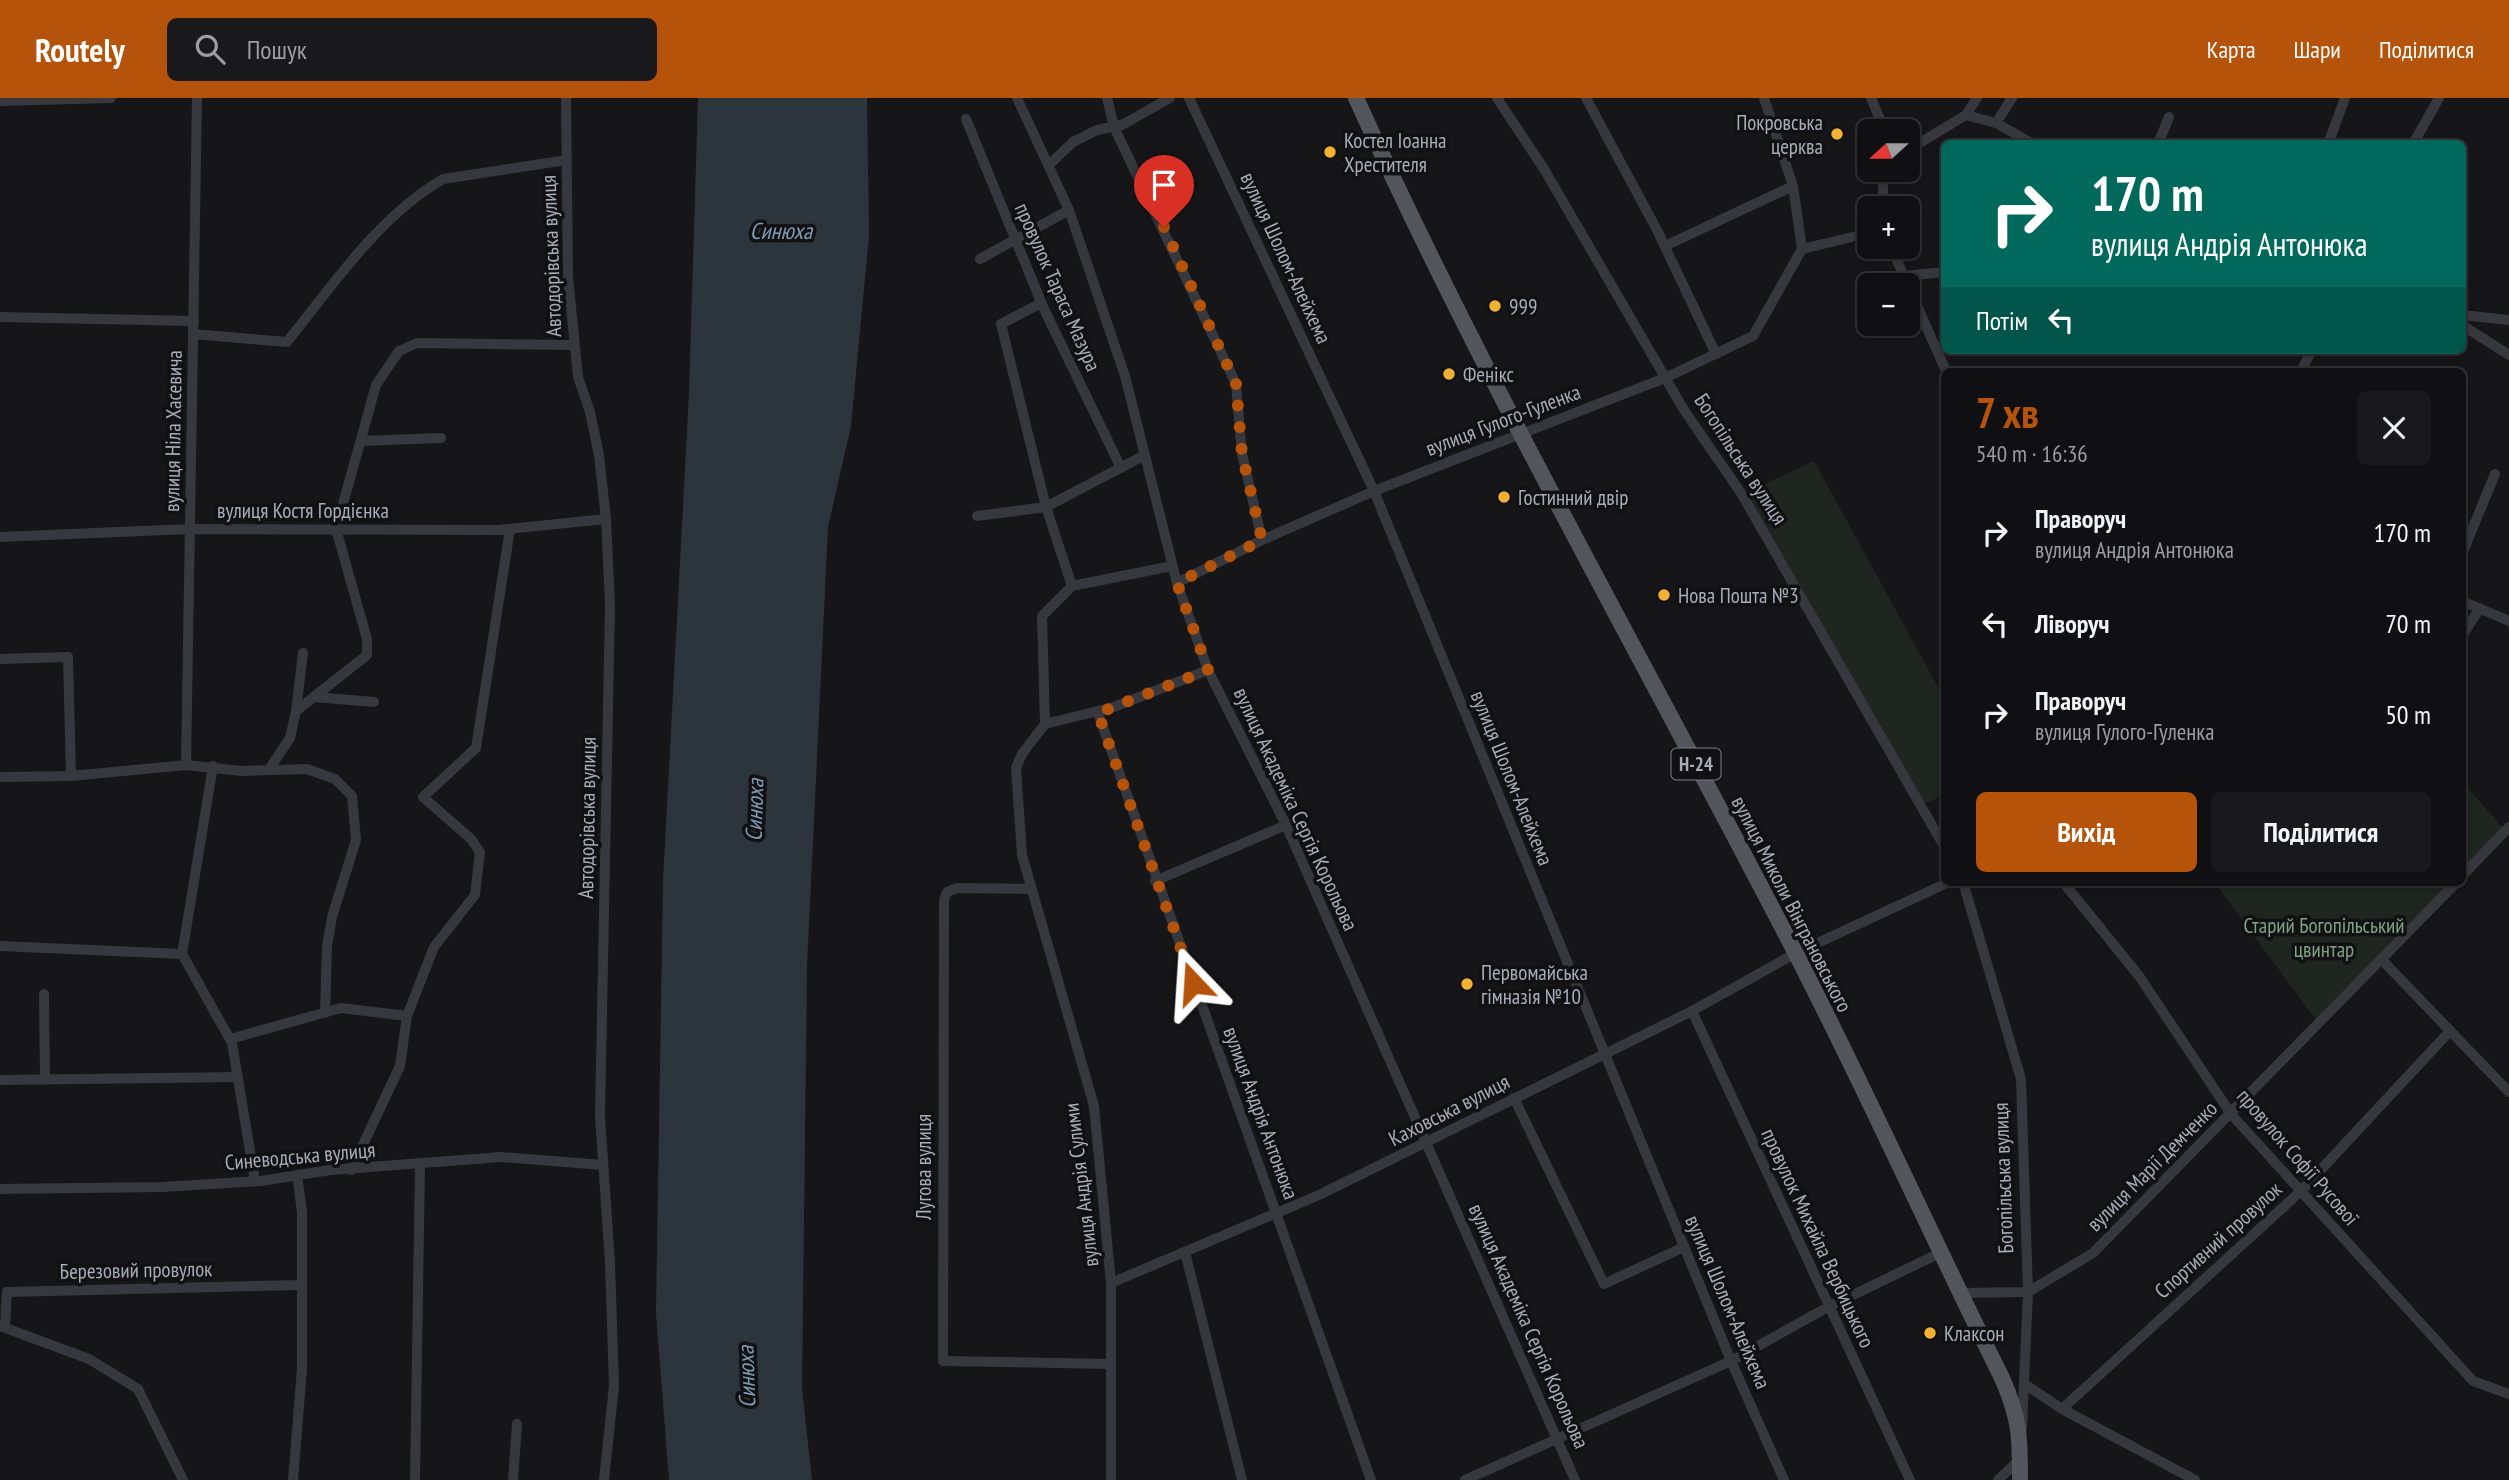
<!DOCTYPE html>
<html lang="uk">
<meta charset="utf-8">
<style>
body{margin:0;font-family:"PT Sans Narrow",sans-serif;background:#19191b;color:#f1f3f6;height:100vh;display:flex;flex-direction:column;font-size:26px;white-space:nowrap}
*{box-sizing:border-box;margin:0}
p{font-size:23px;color:#9c9d9f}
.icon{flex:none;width:38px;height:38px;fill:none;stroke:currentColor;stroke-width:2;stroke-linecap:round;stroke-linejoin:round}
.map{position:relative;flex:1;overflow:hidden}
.drawer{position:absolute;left:1941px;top:270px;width:525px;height:518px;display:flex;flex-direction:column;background:#101012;border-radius:10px;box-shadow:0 4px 10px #0003,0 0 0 2px #303032}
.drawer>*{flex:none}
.banner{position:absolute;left:1941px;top:42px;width:525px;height:214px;border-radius:10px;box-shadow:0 4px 10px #0003,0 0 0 2px #303032;background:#00695c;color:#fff;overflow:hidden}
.needle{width:46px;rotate:249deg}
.buttons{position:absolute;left:1857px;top:21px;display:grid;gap:14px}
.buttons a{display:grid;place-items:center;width:63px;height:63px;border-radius:10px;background:#101012;box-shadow:0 4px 10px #0003,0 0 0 2px #303032;font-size:35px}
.pin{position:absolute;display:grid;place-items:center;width:60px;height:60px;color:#fff;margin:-72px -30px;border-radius:50% 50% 50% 0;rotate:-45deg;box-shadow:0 0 7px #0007}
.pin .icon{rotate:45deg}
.me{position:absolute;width:77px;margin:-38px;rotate:340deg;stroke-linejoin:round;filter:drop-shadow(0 0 5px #0008)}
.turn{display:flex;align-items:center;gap:24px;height:147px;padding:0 35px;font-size:32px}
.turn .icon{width:91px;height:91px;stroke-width:2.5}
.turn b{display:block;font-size:49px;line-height:60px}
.then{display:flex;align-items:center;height:66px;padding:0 35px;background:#0003;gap:14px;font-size:26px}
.round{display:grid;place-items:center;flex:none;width:74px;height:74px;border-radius:10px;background:#19191b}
.head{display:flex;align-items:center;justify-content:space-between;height:119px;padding:0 35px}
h1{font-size:42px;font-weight:700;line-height:52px;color:#b45309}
.action{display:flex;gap:14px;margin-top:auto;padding:14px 35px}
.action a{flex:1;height:80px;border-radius:10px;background:#b45309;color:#fff;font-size:28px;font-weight:700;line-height:80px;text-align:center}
.action a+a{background:#19191b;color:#f1f3f6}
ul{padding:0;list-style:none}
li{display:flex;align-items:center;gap:21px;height:91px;padding:0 35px}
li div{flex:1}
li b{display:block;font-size:26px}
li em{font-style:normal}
header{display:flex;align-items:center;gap:42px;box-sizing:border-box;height:98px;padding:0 35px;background:#b45309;color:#fff}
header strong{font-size:33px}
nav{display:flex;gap:38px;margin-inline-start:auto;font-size:24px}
.search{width:490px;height:63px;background:#19191b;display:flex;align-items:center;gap:18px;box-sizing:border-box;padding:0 24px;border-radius:10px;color:#9c9d9f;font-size:26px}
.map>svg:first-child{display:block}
.green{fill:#1e261f}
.water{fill:#2c353c}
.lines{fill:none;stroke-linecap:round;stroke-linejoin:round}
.minor{stroke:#37383d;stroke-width:10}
.primary{stroke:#53555c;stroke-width:16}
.route{stroke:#b45309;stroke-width:12;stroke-dasharray:0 21.6}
.poi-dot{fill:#f2b134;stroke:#111113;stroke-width:2.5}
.labels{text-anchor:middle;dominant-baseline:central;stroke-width:7;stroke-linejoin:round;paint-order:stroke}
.shield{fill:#111113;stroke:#7b7e86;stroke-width:2}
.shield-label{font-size:19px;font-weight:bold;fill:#a8adb8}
.poi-label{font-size:21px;fill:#a8adb8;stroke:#111113;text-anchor:start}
.street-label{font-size:21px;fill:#a8adb8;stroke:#111113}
.park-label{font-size:21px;fill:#7fa381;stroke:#111113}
.water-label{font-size:23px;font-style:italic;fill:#7f9bb3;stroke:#111113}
</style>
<header>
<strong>Routely</strong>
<div class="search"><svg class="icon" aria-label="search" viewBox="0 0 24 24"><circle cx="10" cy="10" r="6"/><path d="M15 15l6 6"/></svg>Пошук</div>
<nav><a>Карта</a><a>Шари</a><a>Поділитися</a></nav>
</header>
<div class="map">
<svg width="2509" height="1382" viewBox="0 0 2509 1382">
<rect width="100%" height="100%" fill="#161618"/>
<g class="green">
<path d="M1814,363L1944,600V697L1924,706L1743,396Z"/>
<path d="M2462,684L2505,732L2462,777Z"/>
<path d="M2214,784H2455L2319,926Z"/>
</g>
<path class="water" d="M698,0H867L869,138L851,328L828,429L807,868L802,1290L812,1382H669L656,1215L663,783L689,295Z"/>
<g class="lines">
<g class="minor">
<path d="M566,0L568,179L578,279L590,314L599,357L606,421L610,507L600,1018L610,1165L614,1288L604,1382"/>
<path d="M1017,0L1069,112L1125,278L1177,485L1208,572L1286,727L1575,1382"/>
<path d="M1107,0L1114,29L1236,286L1242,356L1262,442"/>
<path d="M1189,0L1374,393L1731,1263L1784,1382"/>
<path d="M1497,0L1544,71L1684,312L1741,395L1944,748"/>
<path d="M1586,0L1657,132L1716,256"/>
<path d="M1764,0L1793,88L1802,151"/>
<path d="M1871,0L1885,33"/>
<path d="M0,3L111,0"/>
<path d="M1966,17L1996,25L2033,46"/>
<path d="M966,21L1044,211L1121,370"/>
<path d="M1996,25L2012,0"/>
<path d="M2158,46L2169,19"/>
<path d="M2328,46L2345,0"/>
<path d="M2413,46L2439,0"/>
<path d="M1908,52L1966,17L1977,0"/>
<path d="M1050,66L1073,44L1097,32L1122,27L1170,0"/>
<path d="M1883,110V87L1890,72"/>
<path d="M1665,148L1793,88"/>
<path d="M1891,149L1946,273"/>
<path d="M1802,151L1869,135"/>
<path d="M980,161L1069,112"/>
<path d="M1905,178L1944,174"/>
<path d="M1041,205L1001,226L1046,409L1072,488"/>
<path d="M2462,217L2509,222"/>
<path d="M0,219L194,223"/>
<path d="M2462,227L2509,257"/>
<path d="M193,236L287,244C333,187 378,119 443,81L567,62"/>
<path d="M2301,273L2312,252"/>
<path d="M361,343L441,340"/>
<path d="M977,418L1046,409L1143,358"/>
<path d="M0,439L190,431L499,432L606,421"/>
<path d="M2462,456L2495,376"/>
<path d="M1177,485L1262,442L1374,393L1665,280L1753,238L1802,151"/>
<path d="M2462,503L2509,523"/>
<path d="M2462,538L2480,510"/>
<path d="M0,561L68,559L71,678"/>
<path d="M314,599L374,604"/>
<path d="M296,613L303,555"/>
<path d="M1098,615L1371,1382"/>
<path d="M1045,626L1042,518L1072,488L1172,468"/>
<path d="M186,667L197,0"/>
<path d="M213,668L182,856L232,945L255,1083"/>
<path d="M270,670L290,640L296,613L367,557V541L336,431L376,287L399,253L417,245L574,247"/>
<path d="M0,679L71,678L186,667L241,673L307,671L335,681L352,698L356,742L332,819L327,848L325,915"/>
<path d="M2462,778L2509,729"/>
<path d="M1155,783L1286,727"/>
<path d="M1963,784L2021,981L2028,1194L2022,1329"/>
<path d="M2063,784L2139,878L2231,1016L2473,1283L2509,1296"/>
<path d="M1031,791L957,790L947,794L944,802L943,1263L1111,1266"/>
<path d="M0,848L182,856"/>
<path d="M2382,862L2509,994"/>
<path d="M44,896L45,982"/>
<path d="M1692,913L1910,1382"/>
<path d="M230,941L341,910L407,918"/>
<path d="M0,982L238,979"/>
<path d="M1514,1000L1604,1186L1684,1149"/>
<path d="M351,1072L400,968L407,918L434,849L475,797L480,754L471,741L423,699L476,650L510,431"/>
<path d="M0,1091L162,1089L261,1083L330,1072L501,1059L603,1067"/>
<path d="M1185,1154L1242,1382"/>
<path d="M1111,1185L1319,1097L1692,913L1796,855L1949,784"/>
<path d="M1959,1195L2028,1194L2093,1155L2457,784"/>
<path d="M0,1228L89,1261L138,1291L183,1382"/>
<path d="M5,1228L7,1194L301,1187"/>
<path d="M2026,1287L2062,1311L2195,1382"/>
<path d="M2062,1311L2301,1093L2450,933"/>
<path d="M293,1382L302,1271V1114L297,1077"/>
<path d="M415,1382L420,1067"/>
<path d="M513,1382L517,1326"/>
<path d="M1111,1382V1185L1094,1008L1022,757L1016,670L1022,656L1045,626L1114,609L1208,572"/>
<path d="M1465,1382L1731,1263L1828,1209L1940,1155"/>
<path d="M1998,1382L2020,1361"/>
</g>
<path class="primary" d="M1356,0C1488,291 1647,568 1794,852C1867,993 1931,1138 2002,1280C2020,1321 2020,1338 2020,1382"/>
</g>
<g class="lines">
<path class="route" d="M1164,129L1236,286L1242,356L1262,442L1177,485L1208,572L1098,615L1193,885"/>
</g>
<g class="poi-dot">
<circle cx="1837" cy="36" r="7"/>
<circle cx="1330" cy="54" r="7"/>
<circle cx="1495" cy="208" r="7"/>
<circle cx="1449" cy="276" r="7"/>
<circle cx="1504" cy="399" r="7"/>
<circle cx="1664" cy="497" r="7"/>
<circle cx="1467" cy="886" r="7"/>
<circle cx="1930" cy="1235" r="7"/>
</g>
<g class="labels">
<rect class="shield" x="1671.5" y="650.5" width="49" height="31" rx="5"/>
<g class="shield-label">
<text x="1696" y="666">Н-24</text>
</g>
<g class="poi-label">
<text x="1823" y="24" text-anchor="end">Покровська<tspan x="1823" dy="24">церква</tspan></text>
<text x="1344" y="42">Костел Іоанна<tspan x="1344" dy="24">Хрестителя</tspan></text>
<text x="1509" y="208">999</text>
<text x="1463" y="276">Фенікс</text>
<text x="1518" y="399">Гостинний двір</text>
<text x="1678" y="497">Нова Пошта №3</text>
<text x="1481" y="874">Первомайська<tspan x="1481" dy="24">гімназія №10</tspan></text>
<text x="1944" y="1235">Клаксон</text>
</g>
<g class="street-label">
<text transform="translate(551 158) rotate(-92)">Автодорівська вулиця</text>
<text transform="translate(1286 160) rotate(65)">вулиця Шолом-Алейхема</text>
<text transform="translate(1058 189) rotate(66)">провулок Тараса Мазура</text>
<text transform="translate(1503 322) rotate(-21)">вулиця Гулого-Гуленка</text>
<text transform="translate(173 333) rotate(-89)">вулиця Ніла Хасевича</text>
<text transform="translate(1741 361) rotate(57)">Богопільська вулиця</text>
<text x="303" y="412">вулиця Костя Гордієнка</text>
<text transform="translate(1512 680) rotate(68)">вулиця Шолом-Алейхема</text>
<text transform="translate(1296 711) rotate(65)">вулиця Академіка Сергія Корольова</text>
<text transform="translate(587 720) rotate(-89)">Автодорівська вулиця</text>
<text transform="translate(1792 806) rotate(63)">вулиця Миколи Вінграновського</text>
<text transform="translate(1449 1012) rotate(-27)">Каховська вулиця</text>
<text transform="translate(1261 1015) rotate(70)">вулиця Андрія Антонюка</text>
<text transform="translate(300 1058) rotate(-5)">Синеводська вулиця</text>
<text transform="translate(2298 1059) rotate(49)">провулок Софії Русової</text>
<text transform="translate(2152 1068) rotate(-45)">вулиця Марії Демченко</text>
<text transform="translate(923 1069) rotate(-90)">Лугова вулиця</text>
<text transform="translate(2003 1080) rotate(-92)">Богопільська вулиця</text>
<text transform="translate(1081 1087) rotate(-97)">вулиця Андрія Сулими</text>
<text transform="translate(1818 1140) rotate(65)">провулок Михайла Вербицького</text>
<text transform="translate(2218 1142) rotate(-42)">Спортивний провулок</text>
<text transform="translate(136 1172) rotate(-1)">Березовий провулок</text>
<text transform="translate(1728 1204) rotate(67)">вулиця Шолом-Алейхема</text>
<text transform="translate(1529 1228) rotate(66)">вулиця Академіка Сергія Корольова</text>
</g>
<g class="park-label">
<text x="2324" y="827">Старий Богопільський<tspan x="2324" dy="24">цвинтар</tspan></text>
</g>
<g class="water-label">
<text x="781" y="132">Синюха</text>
<text transform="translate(754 712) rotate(-88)">Синюха</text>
<text transform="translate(746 1279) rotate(-92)">Синюха</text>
</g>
</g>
</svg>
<div class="buttons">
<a><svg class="needle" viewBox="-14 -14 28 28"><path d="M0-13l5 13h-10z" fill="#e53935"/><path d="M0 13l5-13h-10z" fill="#9c9d9f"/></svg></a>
<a>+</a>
<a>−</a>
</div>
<div class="pin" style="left:1164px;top:129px;background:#d93025"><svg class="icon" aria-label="arrive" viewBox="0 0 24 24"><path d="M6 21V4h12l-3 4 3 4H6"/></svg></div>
<svg class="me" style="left:1193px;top:885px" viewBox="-20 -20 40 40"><path d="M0-17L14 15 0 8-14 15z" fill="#b45309" stroke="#fff" stroke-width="4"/></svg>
<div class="banner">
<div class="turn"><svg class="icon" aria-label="right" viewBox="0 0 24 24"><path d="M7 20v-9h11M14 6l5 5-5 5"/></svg><div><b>170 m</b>вулиця Андрія Антонюка</div></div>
<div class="then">Потім<svg class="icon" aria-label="left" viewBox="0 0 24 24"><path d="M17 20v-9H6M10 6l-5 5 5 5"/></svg></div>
</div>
<section class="drawer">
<div class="head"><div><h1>7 хв</h1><p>540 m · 16:36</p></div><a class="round"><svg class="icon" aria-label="close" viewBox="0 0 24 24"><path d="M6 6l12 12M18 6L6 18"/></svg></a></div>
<ul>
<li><svg class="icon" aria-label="right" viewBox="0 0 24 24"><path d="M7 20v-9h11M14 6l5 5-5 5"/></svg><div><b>Праворуч</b><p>вулиця Андрія Антонюка</p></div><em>170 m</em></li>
<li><svg class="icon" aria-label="left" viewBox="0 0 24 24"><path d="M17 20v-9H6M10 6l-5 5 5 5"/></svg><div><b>Ліворуч</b></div><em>70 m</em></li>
<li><svg class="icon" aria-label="right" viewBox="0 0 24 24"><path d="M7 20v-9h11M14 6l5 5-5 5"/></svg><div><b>Праворуч</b><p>вулиця Гулого-Гуленка</p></div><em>50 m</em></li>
</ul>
<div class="action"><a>Вихід</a><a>Поділитися</a></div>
</section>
</div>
